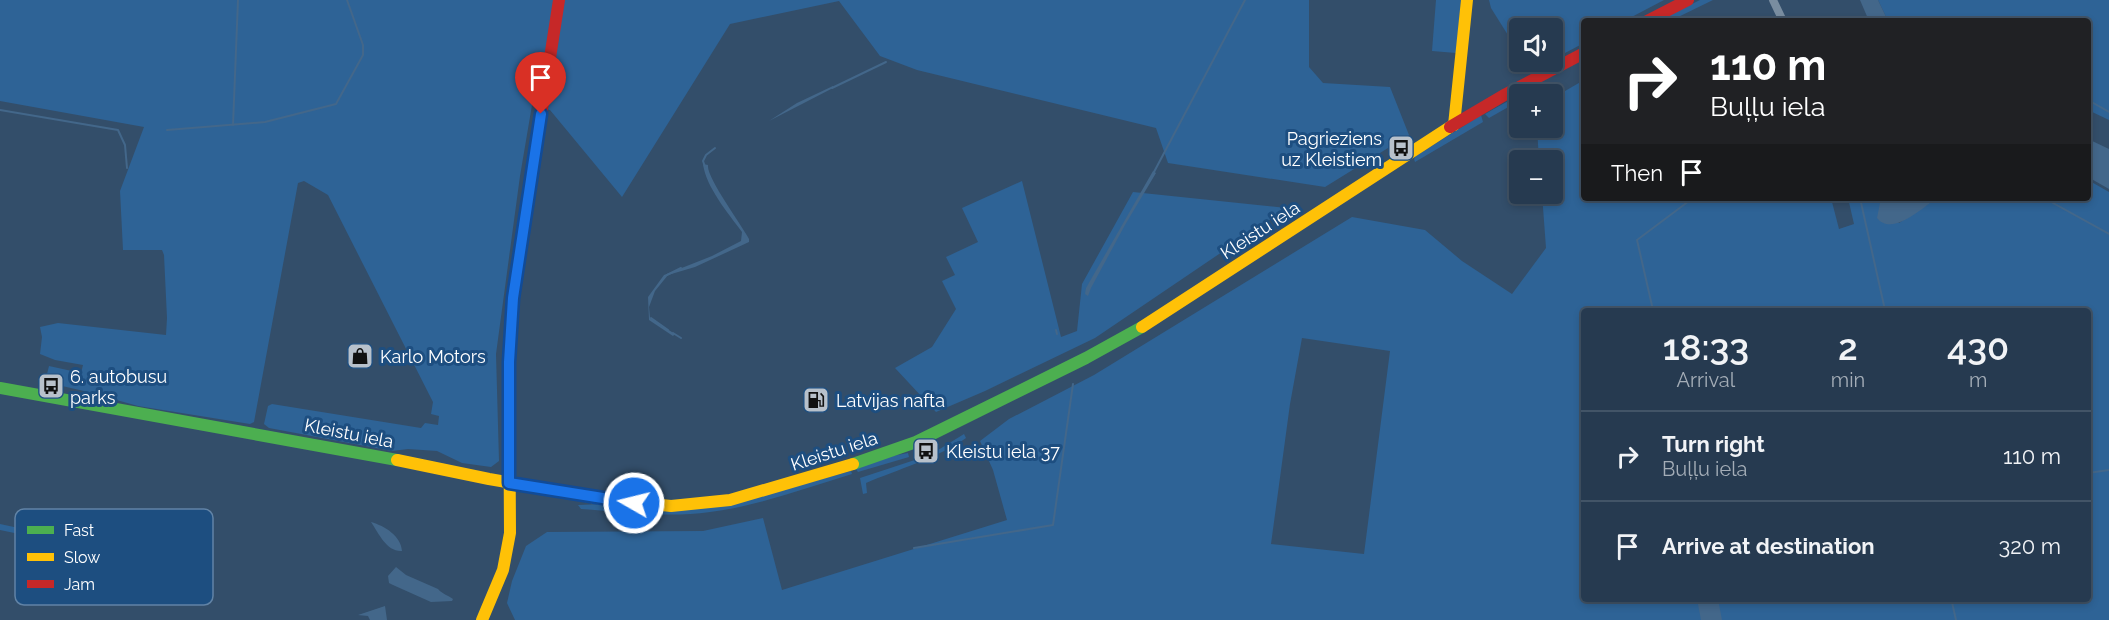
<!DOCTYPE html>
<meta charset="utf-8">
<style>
body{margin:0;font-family:Raleway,sans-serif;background:#32455a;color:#f1f3f6;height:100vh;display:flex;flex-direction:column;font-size:22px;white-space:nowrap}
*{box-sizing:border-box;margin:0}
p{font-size:20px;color:#a4adb7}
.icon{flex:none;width:33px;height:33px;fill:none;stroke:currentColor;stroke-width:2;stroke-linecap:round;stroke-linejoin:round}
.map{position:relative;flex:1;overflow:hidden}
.side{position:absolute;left:1581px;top:308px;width:510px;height:294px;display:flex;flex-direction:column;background:#263a50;border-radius:6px;box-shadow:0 3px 9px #0003,0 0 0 2px #425467}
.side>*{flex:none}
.guide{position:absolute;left:1581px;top:18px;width:510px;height:183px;border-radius:6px;box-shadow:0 3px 9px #0003,0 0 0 2px #425467;background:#202124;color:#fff;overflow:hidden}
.fabs{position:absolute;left:1509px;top:18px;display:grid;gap:12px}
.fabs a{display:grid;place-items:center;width:54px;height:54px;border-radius:6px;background:#263a50;box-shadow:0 3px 9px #0003,0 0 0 2px #425467;font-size:30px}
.pin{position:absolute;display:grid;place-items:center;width:51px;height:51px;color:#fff;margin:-62px -26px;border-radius:50% 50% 50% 0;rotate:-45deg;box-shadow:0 0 6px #0007}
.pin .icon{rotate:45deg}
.me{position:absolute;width:66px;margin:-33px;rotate:278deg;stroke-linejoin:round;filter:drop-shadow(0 0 4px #0008)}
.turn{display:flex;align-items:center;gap:21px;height:126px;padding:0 30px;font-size:27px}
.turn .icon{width:78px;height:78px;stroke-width:2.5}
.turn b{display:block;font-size:42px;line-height:51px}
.then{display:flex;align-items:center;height:57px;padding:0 30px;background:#0003;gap:12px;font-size:22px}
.eta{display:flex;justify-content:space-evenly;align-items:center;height:102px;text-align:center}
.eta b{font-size:36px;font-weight:600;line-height:42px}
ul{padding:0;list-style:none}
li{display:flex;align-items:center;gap:18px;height:90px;padding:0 30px;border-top:2px solid #425467}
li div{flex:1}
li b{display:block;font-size:22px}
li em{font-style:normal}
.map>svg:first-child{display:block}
.green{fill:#2e6396;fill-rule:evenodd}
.water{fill:#43678a}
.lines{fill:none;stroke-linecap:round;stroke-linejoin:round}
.stream{stroke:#43678a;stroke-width:2}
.street{stroke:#798da0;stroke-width:8}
.fast{stroke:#4caf50;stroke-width:12}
.slow{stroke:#ffc107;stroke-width:12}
.jam{stroke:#c62828;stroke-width:12}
.route-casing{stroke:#114b97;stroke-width:15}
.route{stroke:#1a73e8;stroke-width:10}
.labels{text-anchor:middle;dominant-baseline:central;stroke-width:6;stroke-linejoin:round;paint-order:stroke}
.poi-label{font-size:18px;fill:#fff;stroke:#1d4e80;text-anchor:start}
.street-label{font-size:18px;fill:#fff;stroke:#1d4e80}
.key{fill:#1d4e80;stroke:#6183a6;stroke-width:1.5}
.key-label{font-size:16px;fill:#fff}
</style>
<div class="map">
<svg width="2109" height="620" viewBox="0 0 2109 620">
<rect width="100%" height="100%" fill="#334e6a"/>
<g class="green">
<path d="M0,0H1309V67L1323,83L1390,87L1409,135L1325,187L1168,163L1156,128L917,70L880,56L839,1L730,24L622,197L550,110L532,105L520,176L496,354L499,461L491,467L462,463L437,451L408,449L392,451L269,428L264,424L268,406L272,404L421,428L425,423L438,425L439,416L431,414L433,402L328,195L304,181L298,183L254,422L250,424L138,406L88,392L45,382L49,366L81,373L83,365L55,360L40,354L42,337L40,327L58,323L166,335L167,318L164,255L162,250H123L120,191L144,127L0,101Z"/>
<path d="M1436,0H1461L1456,53L1432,51Z"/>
<path d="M1489,0H1664L1624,21H1584V43L1565,53L1553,51L1552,28H1520L1519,48H1516L1491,8Z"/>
<path d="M1700,0H1713L1670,21H1658Z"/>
<path d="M1878,0H2109V120L2088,110V21H1888Z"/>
<path d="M1584,80V198H1831L1839,229L1854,224L1848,198H1887L1880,203L1899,223L1937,198H2088V180L2109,192V620H515L507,603L512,581L526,546L547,532L703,531L763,518L782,590L1007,520L993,470L980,441L1009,419L1094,375L1352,217L1425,230L1462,261L1512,294L1546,248L1542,194H1552V160H1539L1537,128H1552L1553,98ZM1584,310H2088V598H1584ZM1302,338L1390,351L1364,554L1271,544L1290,404Z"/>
<path d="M1519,95V101L1489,118L1485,114Z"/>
<path d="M1481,115L1483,122L1415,162L1414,159L1416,156Z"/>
<path d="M1022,181L1061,337L1077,331L1082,284L1133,192L1287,208L1095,338L985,391L936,412L895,368L932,347L956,309L942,281L955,275L946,257L978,242L962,208Z"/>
<path d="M964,434L966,438C940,457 896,470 866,483L867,493L863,494L860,478L930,455Z"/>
<path d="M908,453L909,457L858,472L856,469L887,457Z"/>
<path d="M851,471L852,474C806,488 758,506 710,512C668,518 623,512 581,509L578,505L602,504L648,510H683L737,502Z"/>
<path d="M0,524L70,539L82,537L81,542L72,545L0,530Z"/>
</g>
<g class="water">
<path d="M1860,0H1878L1888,21H1869Z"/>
<path d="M833,86V88L769,121L797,103Z"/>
<path d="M2088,139L2109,149V189L2088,177Z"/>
<path d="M703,164L708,165C706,177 741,224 749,239V242L695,267L668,275L655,291L649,307L650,318L675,334L673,336L649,320L648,297L664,275L712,256L741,241L742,232C728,213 706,187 703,164Z"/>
<path d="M1153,171L1156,173L1125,225L1091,288L1088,296L1085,294L1086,288Z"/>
<path d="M1887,198H1937C1922,208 1892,237 1877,218L1880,203Z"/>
<path d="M371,522C385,526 401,536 402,551C387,552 379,534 371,522Z"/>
<path d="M396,567L406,575L438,589C442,594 448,595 453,599L452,601L431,602L393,585L389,583L388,576Z"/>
<path d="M1697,599H1718L1722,620H1701Z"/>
<path d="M385,606L387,620H370L368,616L358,615Z"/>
</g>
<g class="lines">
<g class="stream">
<path d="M832,88L886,62"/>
<path d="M2088,100L2109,112"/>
<path d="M0,110L118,130L125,145L127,168"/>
<path d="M233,125L238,0"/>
<path d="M167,130L265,122L336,104L363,55V45L347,0"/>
<path d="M705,167L703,161L706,155L715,148"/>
<path d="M1154,172L1245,0"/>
<path d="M1860,198L1885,310"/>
<path d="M2044,198L2109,234"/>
<path d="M667,275L681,268"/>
<path d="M1653,310L1637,240L1693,198"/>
<path d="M651,318L668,330"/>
<path d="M1056,330L1057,334"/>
<path d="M673,333L681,338"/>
<path d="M2088,473L2109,470"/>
<path d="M914,548L1053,525L1073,384"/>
<path d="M1951,598L1956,620"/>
</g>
<path class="street" d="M1773,0L1783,21"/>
<g class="fast">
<path d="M0,388L397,460"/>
<path d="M853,464L916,442L1086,358L1142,327"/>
</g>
<g class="slow">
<path d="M1454,125L1467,0"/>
<path d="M1142,327L1450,127"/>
<path d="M397,460L489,479L597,498L671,506L730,500L853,464"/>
<path d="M482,620L503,570L510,533L509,362L513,298L526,212"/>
</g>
<g class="jam">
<path d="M1647,21L1688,0"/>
<path d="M1450,127L1506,94L1584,53"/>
<path d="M526,212L559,0"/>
</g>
</g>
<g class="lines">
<g class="route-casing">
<path id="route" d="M541,114L513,298L509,362V483L634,503"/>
</g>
<use href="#route" class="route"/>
</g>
<defs>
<g id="bus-square" transform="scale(1.35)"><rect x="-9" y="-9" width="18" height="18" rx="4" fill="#b8c1cb" stroke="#1d4e80"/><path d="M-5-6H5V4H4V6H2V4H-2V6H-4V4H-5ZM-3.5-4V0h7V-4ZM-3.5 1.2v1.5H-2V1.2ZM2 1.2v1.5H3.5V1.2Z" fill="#111"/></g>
<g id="shop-square" transform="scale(1.35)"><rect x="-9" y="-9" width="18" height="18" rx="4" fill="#b8c1cb" stroke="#1d4e80"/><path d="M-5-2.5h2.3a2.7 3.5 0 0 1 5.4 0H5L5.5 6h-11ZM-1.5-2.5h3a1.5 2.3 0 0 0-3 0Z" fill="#111"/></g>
<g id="fuel-square" transform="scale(1.35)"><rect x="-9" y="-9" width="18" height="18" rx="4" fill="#b8c1cb" stroke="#1d4e80"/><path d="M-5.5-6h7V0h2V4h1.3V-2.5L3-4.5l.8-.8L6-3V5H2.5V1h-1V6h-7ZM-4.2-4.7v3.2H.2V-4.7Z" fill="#111"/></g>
</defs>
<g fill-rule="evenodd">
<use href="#bus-square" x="1401" y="148"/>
<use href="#shop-square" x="360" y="356"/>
<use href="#bus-square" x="51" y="386"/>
<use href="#fuel-square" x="816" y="400"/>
<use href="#bus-square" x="926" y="451"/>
</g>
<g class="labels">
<g class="poi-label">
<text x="1382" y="138" text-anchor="end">Pagrieziens<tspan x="1382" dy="21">uz Kleistiem</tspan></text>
<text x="380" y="356">Karlo Motors</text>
<text x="70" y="376">6. autobusu<tspan x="70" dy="21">parks</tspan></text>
<text x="836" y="400">Latvijas nafta</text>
<text x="946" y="451">Kleistu iela 37</text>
</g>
<g class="street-label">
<text transform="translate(1260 230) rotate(-33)">Kleistu iela</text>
<text transform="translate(349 433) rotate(11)">Kleistu iela</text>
<text transform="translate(834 451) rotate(-18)">Kleistu iela</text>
</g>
</g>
<rect x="15" y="509" width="198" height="96" rx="9" class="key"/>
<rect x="27" y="526" width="27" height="8" fill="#4caf50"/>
<rect x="27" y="553" width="27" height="8" fill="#ffc107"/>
<rect x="27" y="580" width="27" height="8" fill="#c62828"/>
<g class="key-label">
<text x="64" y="536">Fast</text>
<text x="64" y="563">Slow</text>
<text x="64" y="590">Jam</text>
</g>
</svg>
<div class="fabs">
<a><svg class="icon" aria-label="sound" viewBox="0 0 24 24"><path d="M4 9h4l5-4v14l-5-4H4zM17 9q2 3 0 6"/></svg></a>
<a>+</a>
<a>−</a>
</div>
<div class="pin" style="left:541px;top:114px;background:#d93025"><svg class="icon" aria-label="arrive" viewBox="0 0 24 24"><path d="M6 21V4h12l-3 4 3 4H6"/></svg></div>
<svg class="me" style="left:634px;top:503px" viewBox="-20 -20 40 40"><circle r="17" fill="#1a73e8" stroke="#fff" stroke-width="3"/><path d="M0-11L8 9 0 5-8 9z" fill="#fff"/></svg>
<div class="guide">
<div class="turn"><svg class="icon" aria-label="right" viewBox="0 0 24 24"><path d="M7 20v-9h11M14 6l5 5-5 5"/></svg><div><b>110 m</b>Buļļu iela</div></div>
<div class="then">Then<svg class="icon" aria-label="arrive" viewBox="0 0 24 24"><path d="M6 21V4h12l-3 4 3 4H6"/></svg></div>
</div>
<section class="side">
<div class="eta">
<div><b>18:33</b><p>Arrival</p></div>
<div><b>2</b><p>min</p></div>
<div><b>430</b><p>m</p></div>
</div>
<ul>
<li><svg class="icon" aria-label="right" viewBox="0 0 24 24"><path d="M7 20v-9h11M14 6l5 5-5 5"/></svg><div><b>Turn right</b><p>Buļļu iela</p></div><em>110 m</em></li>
<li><svg class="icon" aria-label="arrive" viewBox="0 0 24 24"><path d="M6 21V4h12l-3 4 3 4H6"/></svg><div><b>Arrive at destination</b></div><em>320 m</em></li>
</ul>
</section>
</div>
